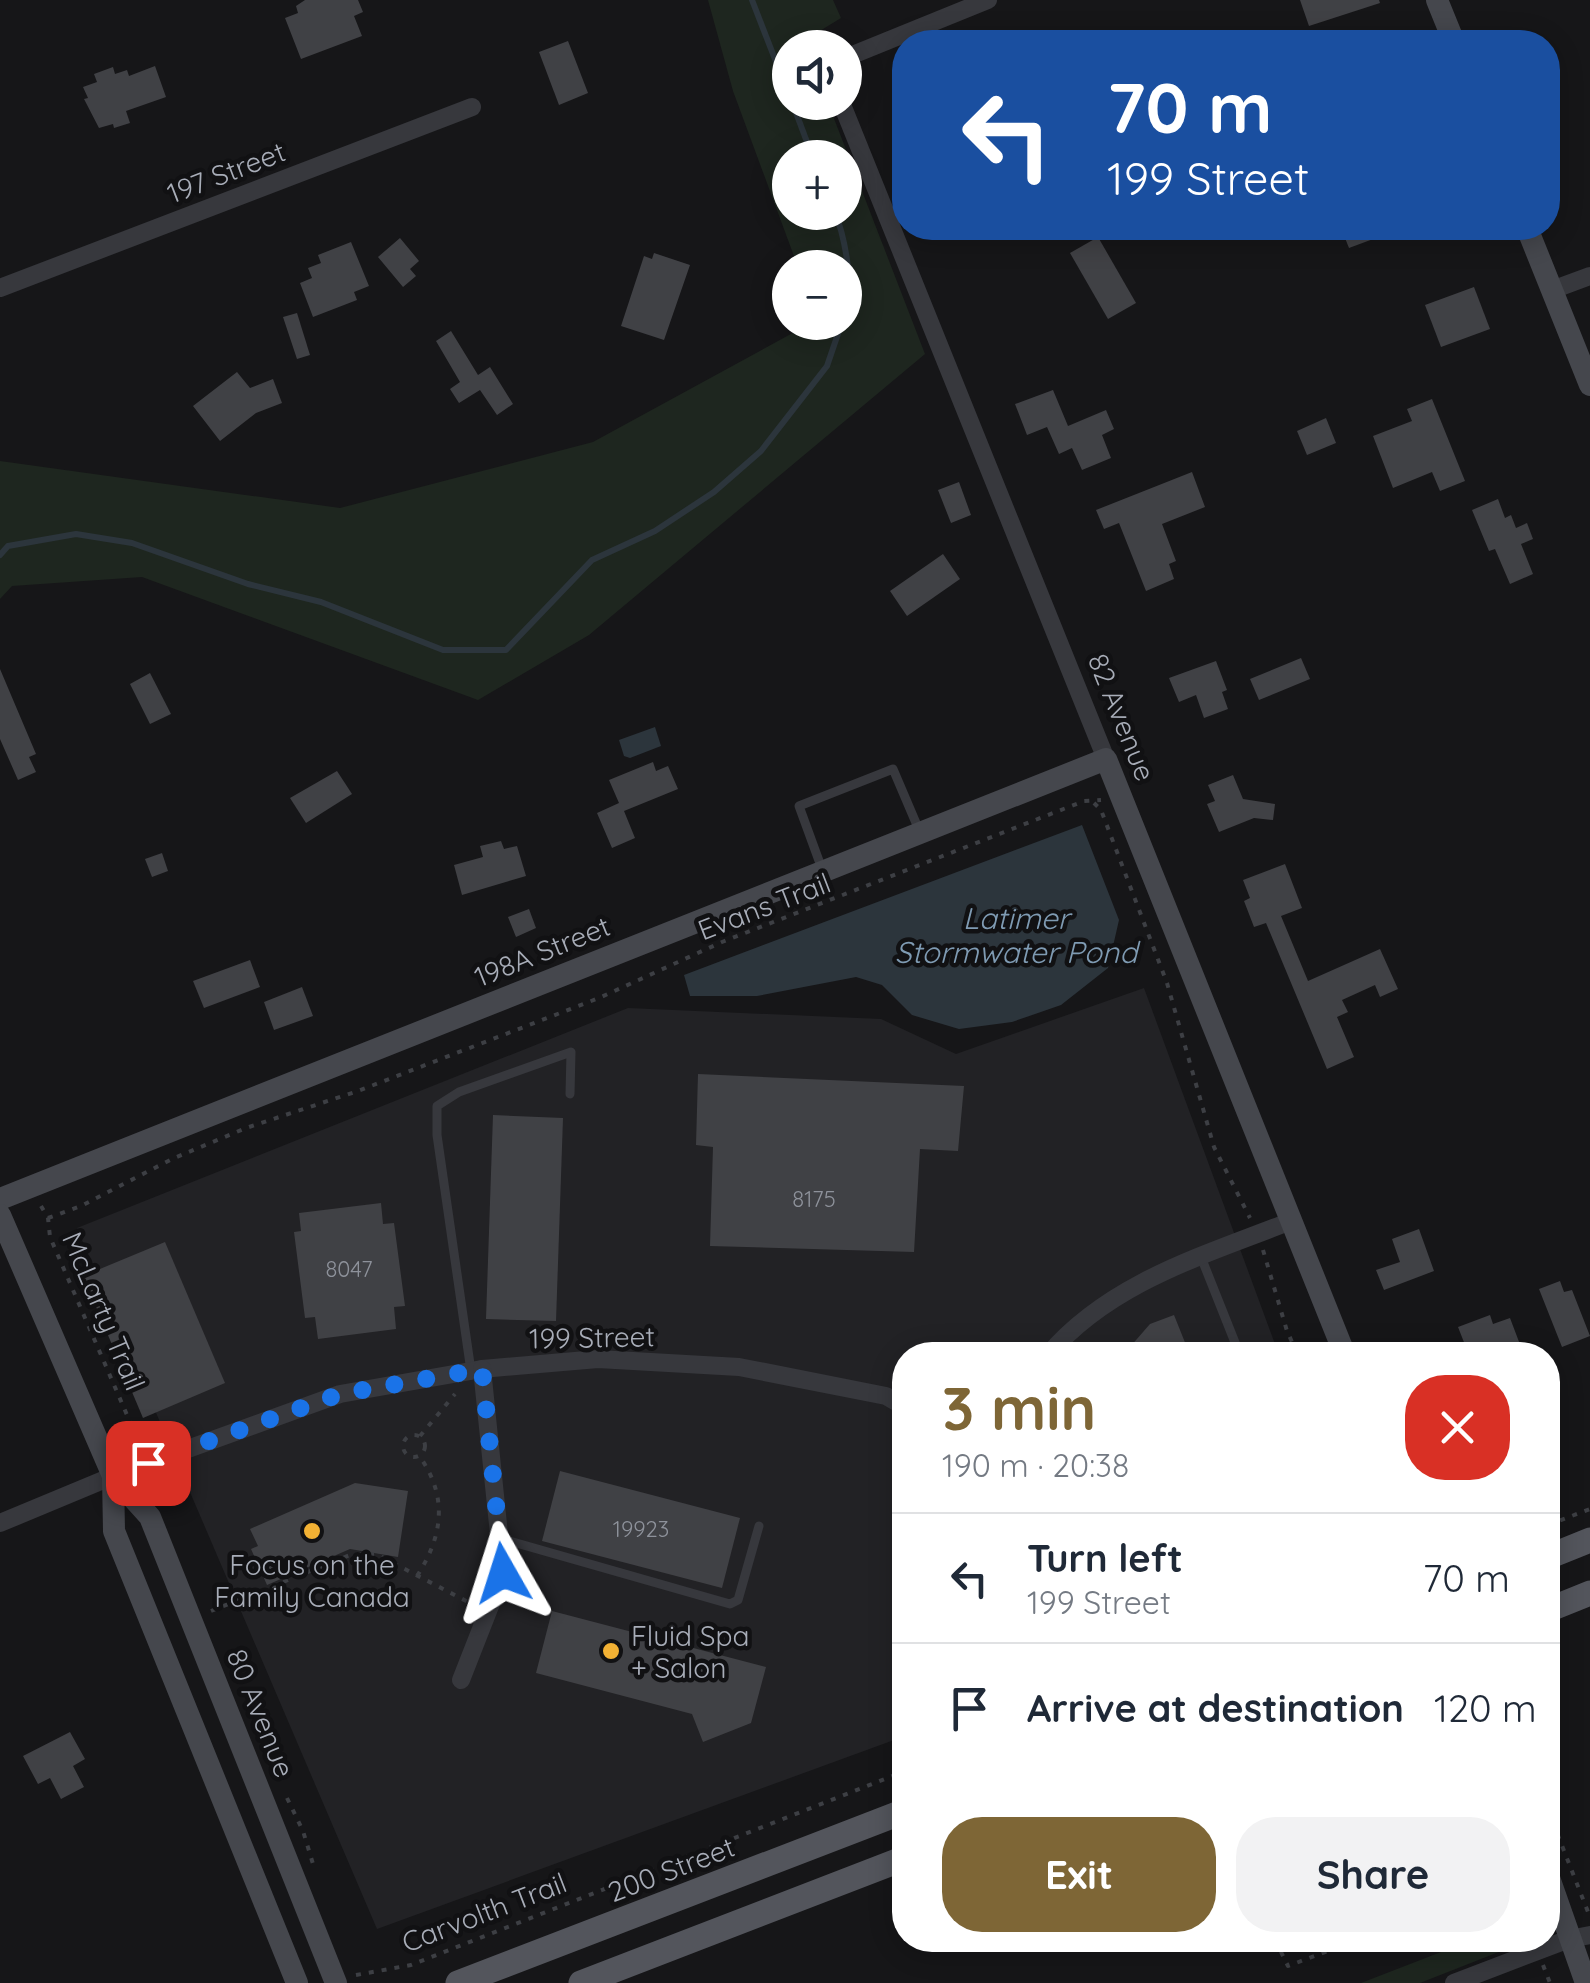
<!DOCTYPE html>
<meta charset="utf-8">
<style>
body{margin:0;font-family:Quicksand,sans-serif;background:#f2f2f3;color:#1f2937;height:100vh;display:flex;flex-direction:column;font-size:38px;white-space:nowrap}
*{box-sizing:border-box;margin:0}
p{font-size:32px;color:#747a83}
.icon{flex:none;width:55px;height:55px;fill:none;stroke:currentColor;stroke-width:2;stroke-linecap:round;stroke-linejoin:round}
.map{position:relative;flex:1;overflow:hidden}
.drawer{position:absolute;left:892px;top:1342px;width:668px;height:610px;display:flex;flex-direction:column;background:#fff;border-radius:40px;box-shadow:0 5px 25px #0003}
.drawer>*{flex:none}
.top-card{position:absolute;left:892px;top:30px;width:668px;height:210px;border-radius:40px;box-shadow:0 5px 25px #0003;background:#1a4fa0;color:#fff;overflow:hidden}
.fabs{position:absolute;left:772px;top:30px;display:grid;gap:20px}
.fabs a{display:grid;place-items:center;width:90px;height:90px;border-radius:50%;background:#fff;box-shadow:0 5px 25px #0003;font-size:50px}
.pin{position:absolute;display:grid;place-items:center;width:85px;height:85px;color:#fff;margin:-42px;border-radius:20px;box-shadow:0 5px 15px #0006}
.me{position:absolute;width:110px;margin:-55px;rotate:354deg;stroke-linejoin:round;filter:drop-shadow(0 0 8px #0008)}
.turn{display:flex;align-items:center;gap:35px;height:210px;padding:0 50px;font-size:45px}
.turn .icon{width:130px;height:130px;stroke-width:2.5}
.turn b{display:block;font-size:70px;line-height:85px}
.round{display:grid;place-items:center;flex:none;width:105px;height:105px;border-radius:40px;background:#f2f2f3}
.overview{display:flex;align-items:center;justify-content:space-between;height:170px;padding:0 50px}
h1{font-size:60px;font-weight:700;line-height:75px;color:#7e6636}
.button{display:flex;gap:20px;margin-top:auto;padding:20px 50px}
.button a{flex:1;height:115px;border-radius:40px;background:#7e6636;color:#fff;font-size:40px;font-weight:700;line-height:115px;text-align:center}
.button a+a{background:#f2f2f3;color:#1f2937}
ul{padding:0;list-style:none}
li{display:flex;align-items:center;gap:30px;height:130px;padding:0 50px;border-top:2px solid #e0e1e3}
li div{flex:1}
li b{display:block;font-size:38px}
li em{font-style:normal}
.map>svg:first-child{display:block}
.built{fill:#222225}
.green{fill:#1e261f;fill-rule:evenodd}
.water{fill:#2c353c}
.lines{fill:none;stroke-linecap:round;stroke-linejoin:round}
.stream{stroke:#2c353c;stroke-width:6}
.building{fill:#404145}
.path{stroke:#3d3f44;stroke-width:4;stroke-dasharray:5 8;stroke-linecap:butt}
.lane{stroke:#37383d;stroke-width:9}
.street{stroke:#37383d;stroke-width:18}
.secondary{stroke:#45474d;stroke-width:22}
.primary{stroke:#53555c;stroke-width:25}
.route{stroke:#1a73e8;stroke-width:18;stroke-dasharray:0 32.4}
.poi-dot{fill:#f2b134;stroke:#111113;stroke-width:4}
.labels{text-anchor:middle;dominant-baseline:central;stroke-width:9;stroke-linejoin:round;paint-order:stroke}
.number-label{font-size:22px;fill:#8e929b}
.street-label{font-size:28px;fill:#a8adb8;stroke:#111113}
.poi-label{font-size:28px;fill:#a8adb8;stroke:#111113}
.water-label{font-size:30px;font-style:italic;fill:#7f9bb3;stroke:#111113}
</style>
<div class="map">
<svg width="1590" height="1983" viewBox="0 0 1590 1983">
<rect width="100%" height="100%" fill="#161618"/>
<path class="built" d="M1144,988L1279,1355H905V1736L377,1929L77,1228L628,1008L881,1019L956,1054Z"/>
<g class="green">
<path d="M708,0H833L841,18L805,40L807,47L790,48V102L828,103L925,354L589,635L478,700L142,577L12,586L0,599V461L340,508L593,442L811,323L845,322V268L798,267L733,91ZM790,158H845V212H790Z"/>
<path d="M1472,1940H1529L1420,1983H1361Z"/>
</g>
<g class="water">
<path d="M655,727L661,746L630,758L624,756L619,740Z"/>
<path d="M1082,825L1119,920L1108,968L1061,1005L1012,1022L959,1029L912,1015L882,985L856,977L757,996H690L684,975Z"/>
</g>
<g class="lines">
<g class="stream">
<path d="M752,0L790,98"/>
<path d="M792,102L813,158"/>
<path d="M835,212C845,238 855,289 845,315"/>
<path d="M0,555L8,546L76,534L132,543L248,584L321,602L443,650H506L592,560L655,531L714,492L761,451L827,366L842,322"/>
</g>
</g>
<g class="building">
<path d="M305,0H358L363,12L354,16L362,36L301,59L285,18L298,13L296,6Z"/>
<path d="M1300,0H1379L1380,3L1309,26Z"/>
<path d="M568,41L588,93L559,105L539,52Z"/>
<path d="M155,66L166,97L126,111L130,123L114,128L113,124L99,128L84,99L88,98L83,87L97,82L94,74L113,67L115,74L127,70L129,76Z"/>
<path d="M1341,228H1400V229L1349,248Z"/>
<path d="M1098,237L1136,303L1108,319L1070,253Z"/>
<path d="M400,238L419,261L410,269L416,276L403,287L378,257Z"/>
<path d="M351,242L369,286L354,292L357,300L313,317L300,283L312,278L308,268L321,263L318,255Z"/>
<path d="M654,253L690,265L664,340L621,326L644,256L652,259Z"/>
<path d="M1474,287L1490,329L1441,347L1425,305Z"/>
<path d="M297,313L310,355L297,359L283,317Z"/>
<path d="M451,331L478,375L490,367L513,404L497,415L480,390L459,403L450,389L460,382L436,341Z"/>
<path d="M237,372L250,388L273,379L282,403L256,413L220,441L193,406Z"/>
<path d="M1053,390L1068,426L1106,410L1114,429L1102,435L1111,458L1082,470L1072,448L1059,454L1047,427L1027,435L1015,404Z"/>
<path d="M1432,399L1465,481L1440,491L1432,472L1393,488L1373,436L1412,421L1407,409Z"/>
<path d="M1326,418L1336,443L1307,455L1297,431Z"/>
<path d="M1192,472L1205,507L1162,524L1176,561L1169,564L1174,579L1146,591L1119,523L1104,529L1096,510Z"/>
<path d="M959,482L971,515L951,523L938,490Z"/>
<path d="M1498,499L1505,518L1511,515L1516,528L1527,523L1533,539L1521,544L1533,574L1510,584L1495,549L1489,551L1472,510Z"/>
<path d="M943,554L960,579L907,616L890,591Z"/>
<path d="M1301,658L1310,679L1259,700L1250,679Z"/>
<path d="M1216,661L1227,690L1222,692L1228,709L1204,718L1196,695L1179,702L1169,678Z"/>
<path d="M0,669L36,754L29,757L36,772L18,780L0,739Z"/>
<path d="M150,673L171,714L150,724L130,684Z"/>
<path d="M653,762L656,771L668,766L678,789L624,811L635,838L612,848L597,813L619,803L609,780Z"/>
<path d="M337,771L352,794L306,823L290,798Z"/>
<path d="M1233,775L1243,799L1275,804L1273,820L1254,818L1219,832L1207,804L1215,801L1208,785Z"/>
<path d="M501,841L504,849L517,846L526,876L462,895L454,865L483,857L480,846Z"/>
<path d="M162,853L168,871L152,877L145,859Z"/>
<path d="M1285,864L1302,908L1281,916L1308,981L1380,949L1398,989L1380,997L1375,985L1342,1000L1348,1012L1337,1017L1354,1057L1327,1069L1266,923L1254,927L1244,901L1250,898L1243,880Z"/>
<path d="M529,909L536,928L516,937L508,917Z"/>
<path d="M250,960L260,987L204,1008L193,981Z"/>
<path d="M302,987L313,1016L274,1030L264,1002Z"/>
<path d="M698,1074L964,1086L958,1151L920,1149L914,1252L710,1246L713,1147L696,1145Z"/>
<path d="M493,1115L563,1118L556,1321L486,1319Z"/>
<path d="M381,1203L383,1224L394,1223L405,1306L394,1307L396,1329L318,1339L315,1317L305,1318L294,1232L301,1231L299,1213Z"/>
<path d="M1419,1229L1434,1271L1384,1290L1376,1270L1400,1262L1392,1239Z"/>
<path d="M165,1242L225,1383L143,1418L83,1276Z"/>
<path d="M1560,1281L1564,1292L1572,1290L1590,1336L1562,1347L1539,1289Z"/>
<path d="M1174,1315L1190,1355H1123L1150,1324Z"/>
<path d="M1490,1315L1493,1324L1510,1318L1524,1355H1469L1458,1327Z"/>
<path d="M560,1471L740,1518L722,1588L542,1541Z"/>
<path d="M355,1483L408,1491L398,1557L350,1549L267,1585L251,1549L258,1546L250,1529Z"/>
<path d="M552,1611L766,1667L751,1723L703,1742L692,1714L536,1673Z"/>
<path d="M70,1732L85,1759L73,1766L84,1787L61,1799L50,1778L38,1784L23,1756Z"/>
</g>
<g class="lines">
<g class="path">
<path d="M1094,803L1101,810L1167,983L1214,1147L1250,1218"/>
<path d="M41,1206L48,1218L50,1237L140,1445"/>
<path d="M48,1218L81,1206L172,1159L246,1128L358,1091L599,998L722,942L1084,801L1101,800"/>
<path d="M1263,1250L1287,1331L1298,1355"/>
<circle cx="414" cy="1446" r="11"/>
<path d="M420,1436L455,1394"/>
<path d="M1548,1525L1590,1509"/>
<path d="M417,1576C443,1536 448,1497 420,1457"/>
<path d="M211,1611L350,1555L376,1554L470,1603"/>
<path d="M287,1798L303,1831L313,1864"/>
<path d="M1548,1810L1590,1917"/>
<path d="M1275,1940L1288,1966L1357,1940"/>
<path d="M1543,1965L1550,1983"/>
<path d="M356,1975L411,1965L905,1771"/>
</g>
<g class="lane">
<path d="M822,869L799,806L893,769L919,830"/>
<path d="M1201,1257L1240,1355"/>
<path d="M471,1371L437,1135V1106L459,1092L571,1052L570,1094"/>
<path d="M499,1538L730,1604L738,1600L759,1526"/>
</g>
<g class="street">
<path d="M845,58L988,0"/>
<path d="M841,102L1106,759"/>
<path d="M0,288L472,107"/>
<path d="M1552,290L1590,276"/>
<path d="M1048,1355C1110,1282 1205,1255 1291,1221"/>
<path d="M0,1523L113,1476L340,1394L482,1369L598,1359L739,1367L886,1396L905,1407"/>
<path d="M461,1680L503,1573L482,1369"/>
<path d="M1454,1983L1569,1939L1590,1935"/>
</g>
<g class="secondary">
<path d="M1437,0L1454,42"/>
<path d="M1527,228L1590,385"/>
<path d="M0,1199L1106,759L1345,1355"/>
<path d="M0,1215L113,1476L150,1517L336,1983"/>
<path d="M113,1476L114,1531L297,1983"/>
<path d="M1548,1875L1586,1983"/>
</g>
<g class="primary">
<path d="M1548,1557L1590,1540"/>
<path d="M1548,1610L1590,1593"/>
<path d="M458,1983L905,1811"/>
<path d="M581,1983L905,1858"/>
</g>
</g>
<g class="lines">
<path class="route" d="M148,1463L340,1394L482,1369L503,1573"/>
</g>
<g class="poi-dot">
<circle cx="312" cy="1531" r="10"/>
<circle cx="611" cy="1651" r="10"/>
</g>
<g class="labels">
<g class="number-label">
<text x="814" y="1199">8175</text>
<text x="349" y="1269">8047</text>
<text x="641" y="1529">19923</text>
</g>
<g class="street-label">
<text transform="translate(226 172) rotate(-21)">197 Street</text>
<text transform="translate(1122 717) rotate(68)">82 Avenue</text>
<text transform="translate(764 906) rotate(-21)">Evans Trail</text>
<text transform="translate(542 951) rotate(-22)">198A Street</text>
<text transform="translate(104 1311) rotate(67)">McLarty Trail</text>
<text transform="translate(592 1337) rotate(-1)">199 Street</text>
<text transform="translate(261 1713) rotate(68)">80 Avenue</text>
<text transform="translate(671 1869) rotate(-21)">200 Street</text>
<text transform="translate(484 1912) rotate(-21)">Carvolth Trail</text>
</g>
<g class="poi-label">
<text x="312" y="1564">Focus on the<tspan x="312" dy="32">Family Canada</tspan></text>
<text x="631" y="1635" text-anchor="start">Fluid Spa<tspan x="631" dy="32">+ Salon</tspan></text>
</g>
<g class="water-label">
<text x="1016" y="918">Latimer<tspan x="1016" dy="34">Stormwater Pond</tspan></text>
</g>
</g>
</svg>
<div class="fabs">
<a><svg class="icon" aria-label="sound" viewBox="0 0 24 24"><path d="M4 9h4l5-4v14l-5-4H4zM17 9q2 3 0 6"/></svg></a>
<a>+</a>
<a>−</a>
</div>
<div class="pin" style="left:148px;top:1463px;background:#d93025"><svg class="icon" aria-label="arrive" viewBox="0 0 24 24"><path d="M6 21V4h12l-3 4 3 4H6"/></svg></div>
<svg class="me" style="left:503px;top:1573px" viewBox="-20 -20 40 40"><path d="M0-17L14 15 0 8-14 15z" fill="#1a73e8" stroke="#fff" stroke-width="4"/></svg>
<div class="top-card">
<div class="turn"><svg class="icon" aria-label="left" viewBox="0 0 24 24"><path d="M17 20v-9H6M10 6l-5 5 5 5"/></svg><div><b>70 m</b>199 Street</div></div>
</div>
<section class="drawer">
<div class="overview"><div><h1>3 min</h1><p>190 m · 20:38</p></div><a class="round" style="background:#d93025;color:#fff"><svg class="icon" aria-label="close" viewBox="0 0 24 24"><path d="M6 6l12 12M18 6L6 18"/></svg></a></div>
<ul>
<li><svg class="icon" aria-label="left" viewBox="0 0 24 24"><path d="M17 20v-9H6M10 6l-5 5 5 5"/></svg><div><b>Turn left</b><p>199 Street</p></div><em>70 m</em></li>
<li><svg class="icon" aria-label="arrive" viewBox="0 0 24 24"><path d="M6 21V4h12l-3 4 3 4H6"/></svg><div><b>Arrive at destination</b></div><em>120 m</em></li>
</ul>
<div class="button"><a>Exit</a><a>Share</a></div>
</section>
</div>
